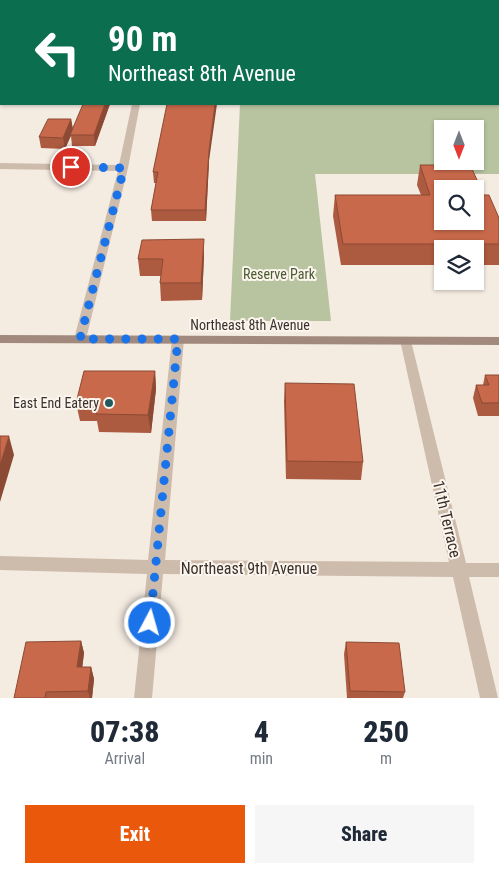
<!DOCTYPE html>
<style>
body{margin:0;font-family:"Roboto Condensed",sans-serif;background:#f6f6f7;color:#1f2937;height:100vh;display:flex;flex-direction:column;font-size:19px;white-space:nowrap}
*{box-sizing:border-box;margin:0}
p{font-size:16px;color:#747a83}
.icon{flex:none;width:28px;height:28px;fill:none;stroke:currentColor;stroke-width:2;stroke-linecap:round;stroke-linejoin:round}
.map{position:relative;height:698px;overflow:hidden}
.panel{display:flex;flex-direction:column;background:#fff;flex:1}
.panel>*{flex:none}
.guide{position:absolute;left:0px;top:0px;width:500px;height:105px;box-shadow:0 1px 4px #0004;background:#0b6e4f;color:#fff;overflow:hidden}
.needle{width:32px;rotate:180deg}
.fabs{position:absolute;left:434px;top:120px;display:grid;gap:10px}
.fabs a{display:grid;place-items:center;width:50px;height:50px;border-radius:0px;background:#fff;box-shadow:0 1px 4px #0004;font-size:25px}
.pin{position:absolute;display:grid;place-items:center;width:42px;height:42px;color:#fff;margin:-21px;border:2px solid #fff;border-radius:50%;box-shadow:0 1px 5px #0007}
.me{position:absolute;width:55px;margin:-28px;rotate:6deg;stroke-linejoin:round;filter:drop-shadow(0 0 4px #0008)}
.turn{display:flex;align-items:center;gap:18px;height:105px;padding:0 25px;font-size:22px}
.turn .icon{width:65px;height:65px;stroke-width:2.5}
.turn b{display:block;font-size:35px;line-height:42px}
.eta{display:flex;justify-content:space-evenly;align-items:center;height:85px;text-align:center}
.eta b{font-size:30px;font-weight:800;line-height:35px}
.primary-button{display:flex;gap:10px;margin-top:auto;padding:10px 25px}
.primary-button a{flex:1;height:58px;border-radius:0px;background:#ea580c;color:#fff;font-size:20px;font-weight:800;line-height:58px;text-align:center}
.primary-button a+a{background:#f6f6f7;color:#1f2937}
.map>svg:first-child{display:block}
.green{fill:#b8c4a0;fill-rule:evenodd}
.lines{fill:none;stroke-linecap:round;stroke-linejoin:round}
.street{fill:#cdbbac;fill-rule:evenodd}
.secondary{fill:#a18a7d;fill-rule:evenodd}
.wall{fill:#ac5a40}
.shaded-wall{fill:#8c4a34}
.building{fill:#c8694b;stroke:#8c4a34;fill-rule:evenodd}
.route{stroke:#1a73e8;stroke-width:9;stroke-dasharray:0 16.2}
.poi-dot{fill:#1f5a5e;stroke:#fbf5ee;stroke-width:2}
.labels{text-anchor:middle;dominant-baseline:central;stroke-width:4;stroke-linejoin:round;paint-order:stroke}
.park-label{font-size:14px;fill:#4a5a2e;stroke:#fbf5ee}
.street-label{font-size:14px;fill:#3b302b;stroke:#fbf5ee}
.poi-label{font-size:14px;fill:#3b302b;stroke:#fbf5ee;text-anchor:end}
.near-street-label{font-size:16px;fill:#3b302b;stroke:#fbf5ee}
</style>
<div class="map">
<svg width="499" height="698" viewBox="0 0 499 698">
<rect width="100%" height="100%" fill="#f4ebe1"/>
<path class="green" d="M499,69V174H315L331,321H230L240,104H499ZM442,129H475V161H442Z"/>
<g class="lines">
<g class="street">
<rect x="285" y="0" width="6" height="1"/>
<path d="M476,0H482L483,1H477Z"/>
<path d="M132,104H140L128,168L86,339L80,343L74,339L118,171L0,169V163L119,165Z"/>
<path d="M178,335L184,339L165,560L449,562L400,340L402,337H410L466,563H499V577H469L498,698H480L453,577L163,574L152,698H134L147,574L0,570V556L148,560L172,339Z"/>
</g>
<path class="secondary" d="M0,335L499,337V345L0,343Z"/>
</g>
<g class="wall">
<path d="M0,0L1,1V40L0,39Z"/>
<path d="M110,104L95,146H72L71,136L65,149L41,148L39,137L71,119L73,129Z"/>
<path d="M209,161L206,221H152L151,210L156,183H154L153,172Z"/>
<path d="M420,165L457,169L484,195L499,218V265H475V249H442V265H341L333,216L335,195H421L417,185Z"/>
<path d="M204,256L202,300L161,301L160,283L161,276H140L138,259Z"/>
<path d="M155,371L156,389L151,433L99,432L97,421H80L76,403Z"/>
<path d="M485,375H499V416H478L473,398L476,385H483Z"/>
<path d="M285,383L363,462L361,480L286,479L284,401Z"/>
<path d="M81,641L84,653L82,667H91L94,679L92,698H14Z"/>
<path d="M346,642L405,692L403,698H347L344,654Z"/>
</g>
<g class="shaded-wall">
<path d="M180,0H195L193,1H178Z"/>
<path d="M105,104H110L95,146L94,135Z"/>
<path d="M215,104H217L209,161L206,221L205,210L209,150Z"/>
<path d="M71,119L73,130L65,149L63,138Z"/>
<path d="M204,239V256L202,300L201,283Z"/>
<path d="M155,371L156,389L151,433L148,415Z"/>
<path d="M9,436L14,455L0,502V465Z"/>
<path d="M81,641L84,653L81,679L77,667Z"/>
<path d="M91,667L94,679L92,698H90L88,691Z"/>
</g>
<g class="building">
<path d="M0,0H27L33,1H1V31L0,30Z"/>
<path d="M85,0H180L178,1H92Z"/>
<rect x="239" y="0" width="22" height="1"/>
<path d="M308,0H328V1H309Z"/>
<rect x="429" y="0" width="25" height="1"/>
<path d="M83,104H105L94,135H70Z"/>
<path d="M167,104H215L209,150L205,210H151L158,172H153Z"/>
<path d="M48,119H71L63,138L39,137Z"/>
<path d="M420,165H455L457,169H472L484,195H489L499,218V244H343L335,195H430ZM442,189H475V221H442Z"/>
<path d="M204,239L201,283H160L163,259H138L142,240Z"/>
<path d="M84,371H155L148,415L96,414L98,403H76Z"/>
<path d="M485,375H499V403H482L476,385H489Z"/>
<path d="M285,383L354,384L363,462L287,461Z"/>
<path d="M0,436H9L0,465Z"/>
<path d="M81,641L77,667H91L88,691L46,692L45,698H14L26,642Z"/>
<path d="M346,642L399,643L405,692L350,691Z"/>
</g>
<g class="lines">
<path class="route" d="M71,167L124,168L80,339H178L150,623"/>
</g>
<circle class="poi-dot" cx="109" cy="403" r="5"/>
<g class="labels">
<g class="park-label">
<text x="279" y="274">Reserve Park</text>
</g>
<g class="street-label">
<text x="250" y="325">Northeast 8th Avenue</text>
</g>
<g class="poi-label">
<text x="99" y="403">East End Eatery</text>
</g>
<g class="near-street-label">
<text transform="translate(447 519) rotate(77)">11th Terrace</text>
<text x="249" y="568">Northeast 9th Avenue</text>
</g>
</g>
</svg>
<div class="fabs">
<a><svg class="needle" viewBox="-14 -14 28 28"><path d="M0-13l5 13h-10z" fill="#e53935"/><path d="M0 13l5-13h-10z" fill="#747a83"/></svg></a>
<a><svg class="icon" aria-label="search" viewBox="0 0 24 24"><circle cx="10" cy="10" r="6"/><path d="M15 15l6 6"/></svg></a>
<a><svg class="icon" aria-label="layers" viewBox="0 0 24 24"><path d="M12 4l9 5-9 5-9-5zM3 14l9 5 9-5"/></svg></a>
</div>
<div class="pin" style="left:71px;top:167px;background:#d93025"><svg class="icon" aria-label="arrive" viewBox="0 0 24 24"><path d="M6 21V4h12l-3 4 3 4H6"/></svg></div>
<svg class="me" style="left:150px;top:623px" viewBox="-20 -20 40 40"><circle r="17" fill="#1a73e8" stroke="#fff" stroke-width="3"/><path d="M0-11L8 9 0 5-8 9z" fill="#fff"/></svg>
<div class="guide">
<div class="turn"><svg class="icon" aria-label="left" viewBox="0 0 24 24"><path d="M17 20v-9H6M10 6l-5 5 5 5"/></svg><div><b>90 m</b>Northeast 8th Avenue</div></div>
</div>
</div>
<section class="panel">
<div class="eta">
<div><b>07:38</b><p>Arrival</p></div>
<div><b>4</b><p>min</p></div>
<div><b>250</b><p>m</p></div>
</div>
<div class="primary-button"><a>Exit</a><a>Share</a></div>
</section>
